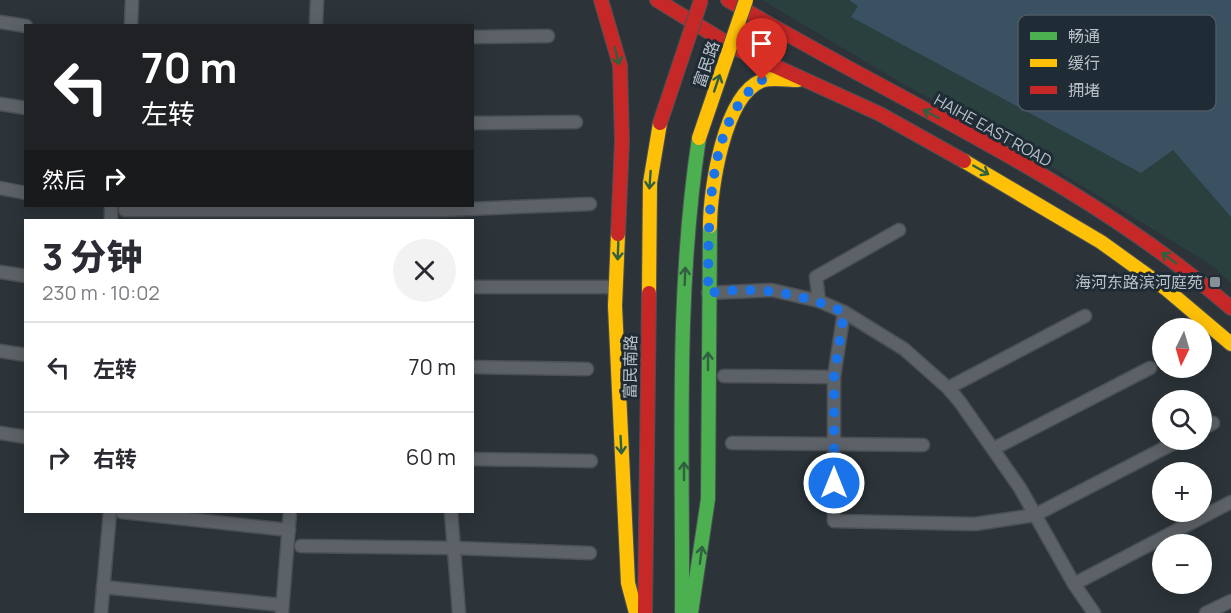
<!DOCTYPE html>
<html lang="zh">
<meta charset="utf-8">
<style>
body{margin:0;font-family:Manrope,"Noto Sans SC",sans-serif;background:#f2f2f3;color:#2b2b33;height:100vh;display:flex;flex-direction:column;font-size:22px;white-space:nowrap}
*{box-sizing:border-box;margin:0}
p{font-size:20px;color:#7c7c81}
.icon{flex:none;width:33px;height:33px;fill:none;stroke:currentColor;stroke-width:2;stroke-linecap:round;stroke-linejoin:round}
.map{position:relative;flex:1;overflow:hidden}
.details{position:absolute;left:24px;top:219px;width:450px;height:294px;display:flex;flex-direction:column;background:#fff;border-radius:0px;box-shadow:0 3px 15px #0003}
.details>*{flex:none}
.hud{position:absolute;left:24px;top:24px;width:450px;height:183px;border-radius:0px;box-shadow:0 3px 15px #0003;background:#202124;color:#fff;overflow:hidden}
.needle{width:39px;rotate:185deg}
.tools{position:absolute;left:1152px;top:318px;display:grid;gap:12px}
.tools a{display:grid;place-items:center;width:60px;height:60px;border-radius:50%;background:#fff;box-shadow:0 3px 15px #0003;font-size:30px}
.pin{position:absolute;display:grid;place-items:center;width:51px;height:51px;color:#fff;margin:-62px -26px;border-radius:50% 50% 50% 0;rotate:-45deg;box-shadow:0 0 6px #0007}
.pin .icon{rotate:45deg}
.me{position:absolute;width:66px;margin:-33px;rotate:0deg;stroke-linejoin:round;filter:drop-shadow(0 0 4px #0008)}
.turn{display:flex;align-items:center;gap:21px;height:126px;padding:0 18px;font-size:27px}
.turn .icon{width:78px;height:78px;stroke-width:2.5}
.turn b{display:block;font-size:42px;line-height:51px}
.then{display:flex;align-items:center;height:57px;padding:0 18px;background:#0003;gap:12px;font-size:22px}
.round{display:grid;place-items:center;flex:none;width:63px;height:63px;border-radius:32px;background:#f2f2f3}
.summary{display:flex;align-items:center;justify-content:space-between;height:102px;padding:0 18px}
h1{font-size:36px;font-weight:800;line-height:45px}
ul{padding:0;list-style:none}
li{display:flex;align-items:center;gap:18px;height:90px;padding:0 18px;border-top:2px solid #e1e1e2}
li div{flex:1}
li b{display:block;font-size:22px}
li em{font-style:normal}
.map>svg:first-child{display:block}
.green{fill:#29403f}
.water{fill:#395161}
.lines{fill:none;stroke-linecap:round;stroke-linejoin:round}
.street-casing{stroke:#4a5054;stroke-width:15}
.fast-casing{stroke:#4a5054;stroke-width:16}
.slow-casing{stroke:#4a5054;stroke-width:16}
.jam-casing{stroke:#4a5054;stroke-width:16}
.street{stroke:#5c6267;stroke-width:12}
.fast{stroke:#4caf50;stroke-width:14}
.slow{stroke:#ffc107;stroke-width:14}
.jam{stroke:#c62828;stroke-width:14}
.slow-bridge-casing{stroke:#4a5054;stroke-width:16;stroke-linecap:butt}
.jam-bridge-casing{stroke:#4a5054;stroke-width:16;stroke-linecap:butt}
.slow-bridge{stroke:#ffc107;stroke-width:14}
.jam-bridge{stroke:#c62828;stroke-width:14}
.oneway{stroke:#316040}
.route{stroke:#1a73e8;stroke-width:10;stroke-dasharray:0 18}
.poi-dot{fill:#869097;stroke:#1f2c35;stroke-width:2}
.labels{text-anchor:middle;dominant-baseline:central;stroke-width:6;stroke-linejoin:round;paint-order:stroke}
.street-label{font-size:16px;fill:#b7c1ca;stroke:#1f2c35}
.poi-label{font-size:16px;fill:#b7c1ca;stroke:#1f2c35;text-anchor:end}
.key{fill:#1f2c35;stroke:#4d5962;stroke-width:1.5}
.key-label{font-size:16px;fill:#b7c1ca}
</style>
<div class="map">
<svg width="1231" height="613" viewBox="0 0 1231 613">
<rect width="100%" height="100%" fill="#2c3439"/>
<path class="green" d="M762,0H1231V283L1213,266L994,132L905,85Z"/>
<path class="water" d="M849,0H1231V217L1173,150L1141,173L851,17L858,6Z"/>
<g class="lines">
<g class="street-casing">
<g id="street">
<path d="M0,22L26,26"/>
<path d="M131,26L132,0"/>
<path d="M316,26L317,0"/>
<path d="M472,37L548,36"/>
<path d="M0,104L26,108"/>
<path d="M472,123L576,122"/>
<path d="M0,188L26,193"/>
<path d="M125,210H443L590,204"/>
<path d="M111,220V206"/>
<path d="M0,272L26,276"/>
<path d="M472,287H616"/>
<path d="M708,293L772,290L819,301L844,312L904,349L948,388L960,402L1020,488L1074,584L1094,613"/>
<path d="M819,301L816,277L899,230"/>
<path d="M844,312L834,377V521L975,524L1035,515L1180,440"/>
<path d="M0,351L26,355"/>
<path d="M472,367L587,369"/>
<path d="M724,376L834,377"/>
<path d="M948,388L1085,316"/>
<path d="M1202,429L1213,423"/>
<path d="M0,433L26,437"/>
<path d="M732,443L923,445"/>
<path d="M993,449L1150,368"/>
<path d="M472,459L591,461"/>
<path d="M122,512L289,530"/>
<path d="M451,512L459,613"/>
<path d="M301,546L454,548L590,553"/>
<path d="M1074,584L1231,502"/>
<path d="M103,587L282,605"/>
<path d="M282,612L290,512"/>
<path d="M101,613L110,512"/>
<path d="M1206,613L1231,601"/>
</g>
</g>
<g class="fast-casing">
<g id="fast">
<path d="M682,611C683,454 675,294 699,138"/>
<path d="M691,613L708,499L710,226"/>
</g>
</g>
<g class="slow-casing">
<g id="slow">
<path d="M964,161L1101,242L1165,288L1231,344"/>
<path d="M710,226C710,190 724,96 761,81C770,77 787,80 798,80"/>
<path d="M618,234L615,306L628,583L636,613"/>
<path d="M649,293L650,183L660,123"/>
</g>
</g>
<g class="jam-casing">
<g id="jam">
<path d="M601,0L620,65L622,141L618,234"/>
<path d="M657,0L735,48L880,114L964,161"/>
<path d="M728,0C896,101 1082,178 1231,308"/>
<path d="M645,613L649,293"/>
</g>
</g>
<use href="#street" class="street"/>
<use href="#fast" class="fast"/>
<use href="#slow" class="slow"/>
<use href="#jam" class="jam"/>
<g class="slow-bridge-casing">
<path id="slow-bridge" d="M699,138L746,0"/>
</g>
<g class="jam-bridge-casing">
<path id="jam-bridge" d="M660,123L701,0"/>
</g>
<use href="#slow-bridge" class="slow-bridge"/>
<use href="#jam-bridge" class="jam-bridge"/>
</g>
<defs><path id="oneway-shaft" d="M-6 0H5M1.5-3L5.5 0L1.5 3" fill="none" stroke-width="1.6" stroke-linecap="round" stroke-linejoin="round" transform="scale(1.5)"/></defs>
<g class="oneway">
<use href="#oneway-shaft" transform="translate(617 56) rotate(75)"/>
<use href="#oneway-shaft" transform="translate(717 83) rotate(-71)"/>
<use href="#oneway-shaft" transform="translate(931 114) rotate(-152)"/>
<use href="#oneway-shaft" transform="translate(981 170) rotate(30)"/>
<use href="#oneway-shaft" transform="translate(650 180) rotate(94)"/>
<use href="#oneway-shaft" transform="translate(618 251) rotate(92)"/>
<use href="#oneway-shaft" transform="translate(1169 258) rotate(-143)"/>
<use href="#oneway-shaft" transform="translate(685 276) rotate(-88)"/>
<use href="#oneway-shaft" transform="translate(708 361) rotate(-90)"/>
<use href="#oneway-shaft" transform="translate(621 445) rotate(87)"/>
<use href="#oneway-shaft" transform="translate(684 471) rotate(-90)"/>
<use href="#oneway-shaft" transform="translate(701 555) rotate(-82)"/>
</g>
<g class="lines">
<path class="route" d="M762,80C704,121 709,229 708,293C758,286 797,292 844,312L834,377V483"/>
</g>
<rect class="poi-dot" x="1209" y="276" width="12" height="12" rx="3"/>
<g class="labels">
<g class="street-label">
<text transform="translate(706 64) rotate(-71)">富民路</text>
<text transform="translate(993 130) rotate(29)">HAIHE EAST ROAD</text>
<text transform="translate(630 367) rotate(-89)">富民南路</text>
</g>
<g class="poi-label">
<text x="1203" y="282">海河东路滨河庭苑</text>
</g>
</g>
<rect x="1018" y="15" width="198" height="96" rx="9" class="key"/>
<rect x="1030" y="32" width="27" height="8" fill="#4caf50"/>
<rect x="1030" y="59" width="27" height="8" fill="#ffc107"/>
<rect x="1030" y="86" width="27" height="8" fill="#c62828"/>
<g class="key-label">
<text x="1068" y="42">畅通</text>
<text x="1068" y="69">缓行</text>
<text x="1068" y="96">拥堵</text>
</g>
</svg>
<div class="tools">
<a><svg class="needle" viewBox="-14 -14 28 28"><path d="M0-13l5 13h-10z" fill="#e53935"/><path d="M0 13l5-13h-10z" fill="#7c7c81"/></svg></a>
<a><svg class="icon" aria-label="search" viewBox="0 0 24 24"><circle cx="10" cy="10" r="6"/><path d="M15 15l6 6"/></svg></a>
<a>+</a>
<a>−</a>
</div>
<div class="pin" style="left:762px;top:80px;background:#d93025"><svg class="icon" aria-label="arrive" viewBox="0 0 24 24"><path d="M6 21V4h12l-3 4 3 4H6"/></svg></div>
<svg class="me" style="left:834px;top:483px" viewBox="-20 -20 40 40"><circle r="17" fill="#1a73e8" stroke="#fff" stroke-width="3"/><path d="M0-11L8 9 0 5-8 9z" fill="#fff"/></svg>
<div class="hud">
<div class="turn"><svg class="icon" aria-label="left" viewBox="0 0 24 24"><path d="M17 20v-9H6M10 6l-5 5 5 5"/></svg><div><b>70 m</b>左转</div></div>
<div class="then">然后<svg class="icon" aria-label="right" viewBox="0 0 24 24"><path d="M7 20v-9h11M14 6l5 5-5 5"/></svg></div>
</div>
<section class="details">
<div class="summary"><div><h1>3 分钟</h1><p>230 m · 10:02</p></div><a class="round"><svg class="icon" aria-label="close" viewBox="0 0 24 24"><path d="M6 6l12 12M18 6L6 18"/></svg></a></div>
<ul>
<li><svg class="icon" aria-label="left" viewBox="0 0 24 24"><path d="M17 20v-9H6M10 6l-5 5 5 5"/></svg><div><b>左转</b></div><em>70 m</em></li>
<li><svg class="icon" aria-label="right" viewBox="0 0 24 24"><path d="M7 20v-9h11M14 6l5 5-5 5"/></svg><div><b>右转</b></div><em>60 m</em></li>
</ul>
</section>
</div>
